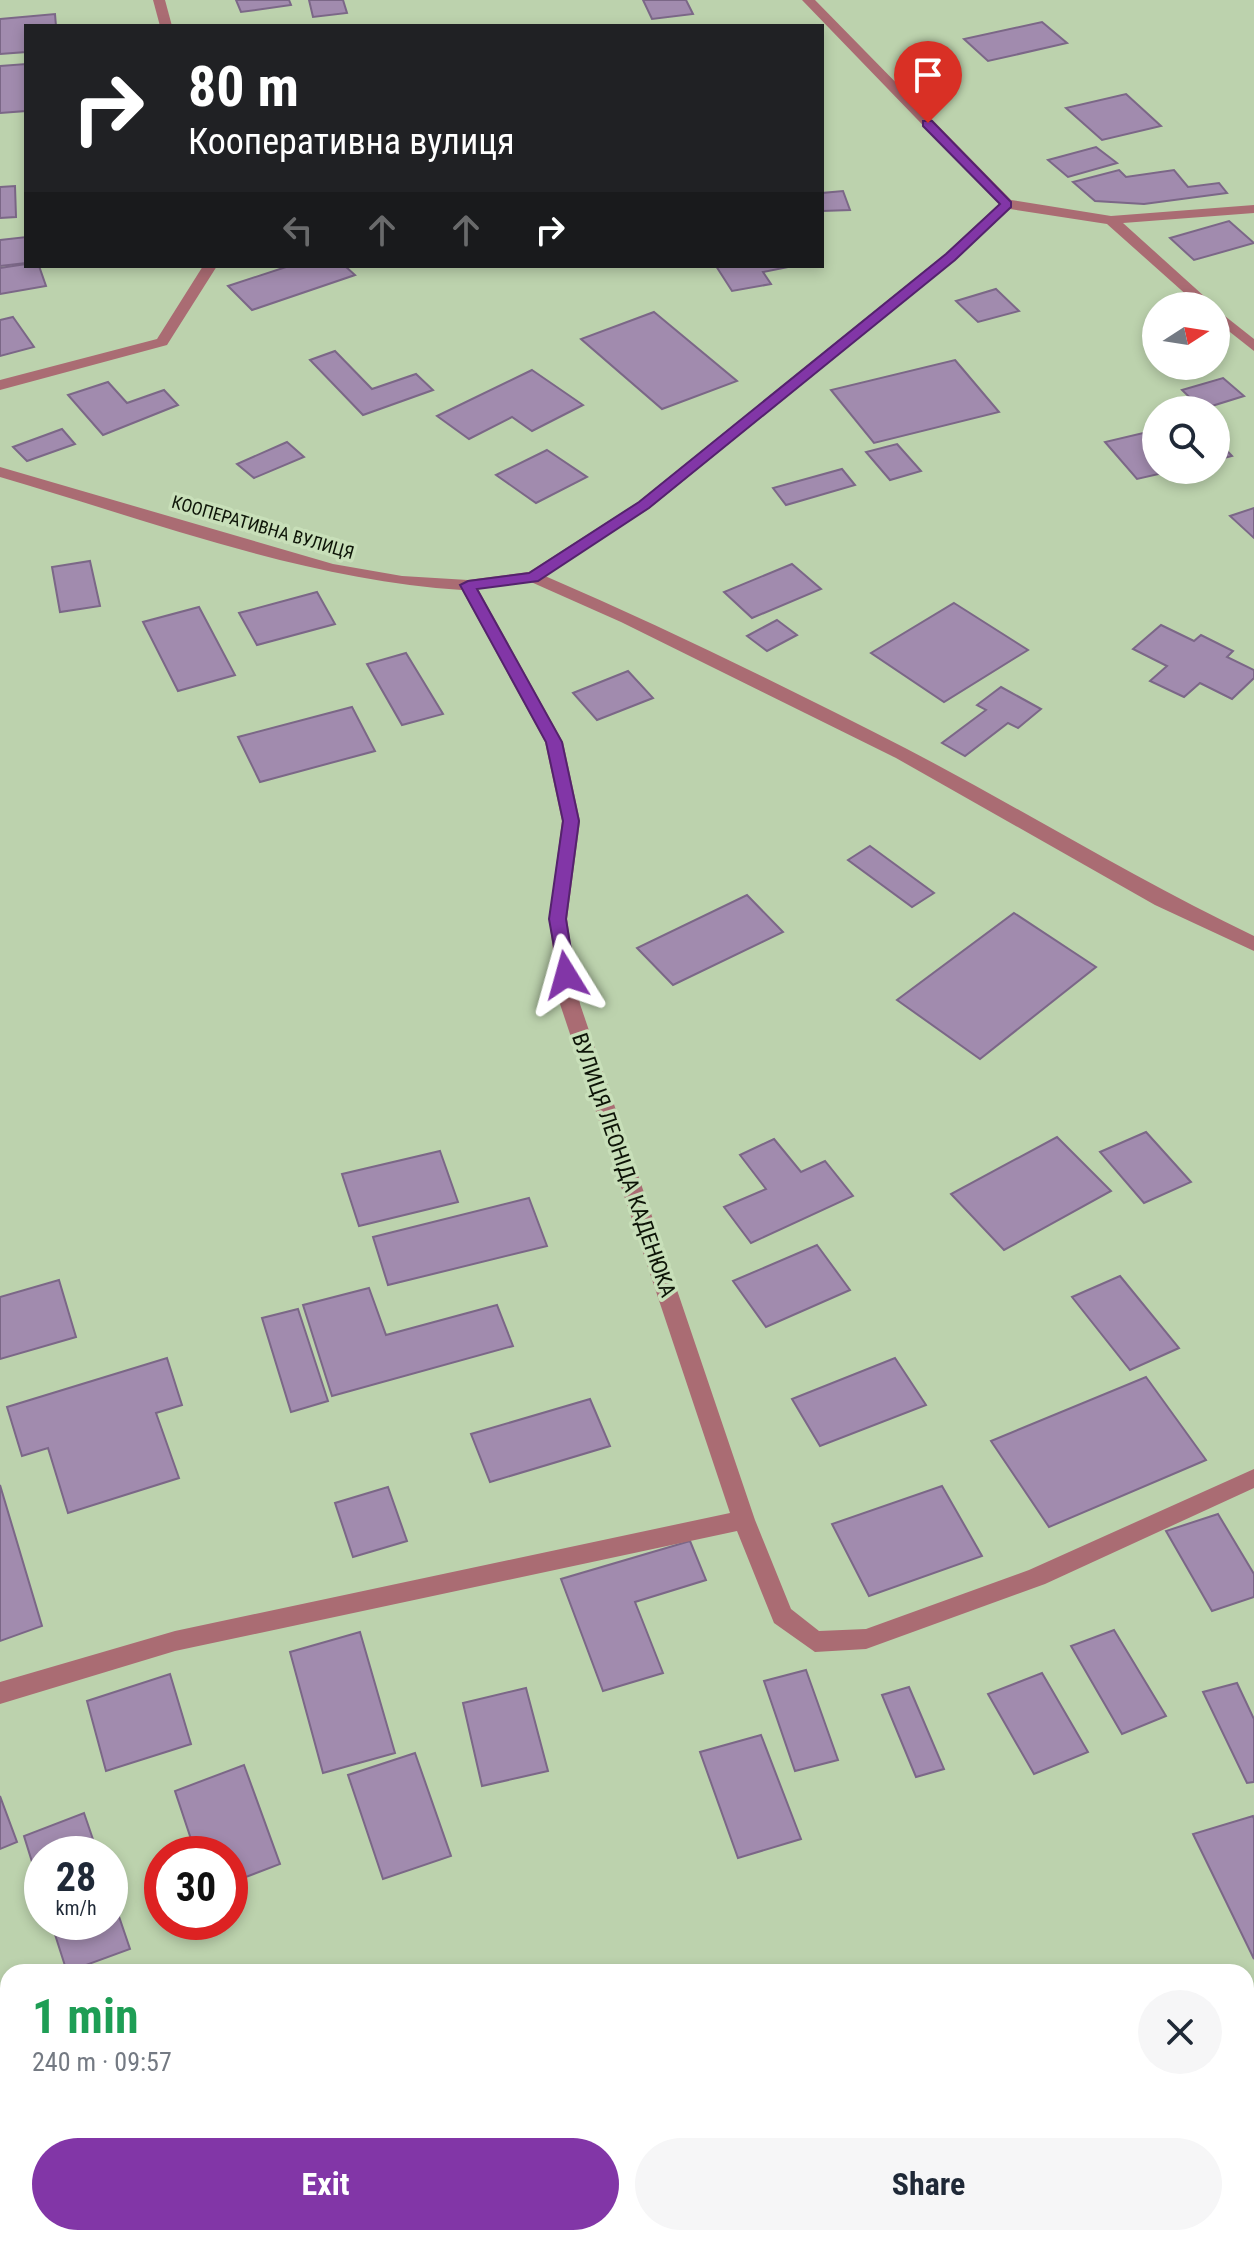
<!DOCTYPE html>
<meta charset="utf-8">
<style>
body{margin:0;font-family:"Roboto Condensed",sans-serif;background:#f6f6f7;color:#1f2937;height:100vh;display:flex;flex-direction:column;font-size:30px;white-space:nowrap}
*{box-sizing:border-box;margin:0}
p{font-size:26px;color:#747a83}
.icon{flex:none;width:44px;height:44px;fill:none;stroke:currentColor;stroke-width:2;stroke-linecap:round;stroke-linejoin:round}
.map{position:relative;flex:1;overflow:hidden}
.drawer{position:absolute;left:0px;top:1964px;width:1254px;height:282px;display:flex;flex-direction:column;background:#fff;border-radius:24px 24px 0 0;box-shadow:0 4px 12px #0003}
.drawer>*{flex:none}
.guide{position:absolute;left:24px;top:24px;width:800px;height:244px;border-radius:0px;box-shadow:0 4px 12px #0003;background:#202124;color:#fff;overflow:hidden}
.needle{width:52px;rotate:78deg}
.fabs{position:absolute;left:1142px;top:292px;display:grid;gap:16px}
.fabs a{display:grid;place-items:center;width:88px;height:88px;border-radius:50%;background:#fff;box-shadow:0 4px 12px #0003;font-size:40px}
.speed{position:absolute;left:24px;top:1836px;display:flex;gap:16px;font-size:40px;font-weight:700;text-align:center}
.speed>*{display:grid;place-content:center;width:104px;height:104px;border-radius:50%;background:#fff;box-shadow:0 4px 12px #0003;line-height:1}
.speed small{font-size:20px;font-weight:400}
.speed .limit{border:12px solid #d22;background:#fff;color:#111}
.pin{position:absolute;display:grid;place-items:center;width:68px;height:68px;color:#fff;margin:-82px -34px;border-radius:50% 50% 50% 0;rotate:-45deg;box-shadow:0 0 8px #0007}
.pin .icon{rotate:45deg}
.me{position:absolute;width:88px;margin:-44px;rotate:352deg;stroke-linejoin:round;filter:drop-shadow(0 0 6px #0008)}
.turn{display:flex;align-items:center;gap:28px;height:168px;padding:0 32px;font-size:36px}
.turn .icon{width:104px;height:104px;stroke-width:2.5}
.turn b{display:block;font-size:56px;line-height:68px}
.lanes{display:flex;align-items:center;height:76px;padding:0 32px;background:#0003;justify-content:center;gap:40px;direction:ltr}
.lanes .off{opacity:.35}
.round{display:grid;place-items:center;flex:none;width:84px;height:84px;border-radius:42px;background:#f6f6f7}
.headline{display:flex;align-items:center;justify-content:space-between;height:136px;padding:0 32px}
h1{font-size:48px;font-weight:700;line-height:60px;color:#1e9e55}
.action{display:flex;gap:16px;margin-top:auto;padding:16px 32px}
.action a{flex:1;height:92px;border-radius:48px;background:#8236a7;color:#fff;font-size:32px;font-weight:700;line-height:92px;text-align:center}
.action a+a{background:#f6f6f7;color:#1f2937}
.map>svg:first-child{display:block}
.building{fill:#a18bae;stroke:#7b6787;stroke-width:2}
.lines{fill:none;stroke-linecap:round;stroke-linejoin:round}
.minor{fill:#aa6c73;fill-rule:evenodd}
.route{fill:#8236a7;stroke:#54236d;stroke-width:2}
.labels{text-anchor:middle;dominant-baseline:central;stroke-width:7;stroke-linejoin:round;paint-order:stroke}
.far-street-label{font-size:18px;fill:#0d1407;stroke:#c8dfb9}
.street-label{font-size:22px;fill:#0d1407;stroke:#c8dfb9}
</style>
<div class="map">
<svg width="1254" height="2245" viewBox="0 0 1254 2245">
<rect width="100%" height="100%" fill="#bcd2ad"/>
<g class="building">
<path d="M236,0H289L291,5L241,12Z"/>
<path d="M309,0H343L347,13L313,17Z"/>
<path d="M643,0H686L693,14L652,19Z"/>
<path d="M55,14L56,26H26V52L0,54V19Z"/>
<path d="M1042,22L1067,43L988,61L964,39Z"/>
<path d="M26,64V111L0,113V66Z"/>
<path d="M1126,94L1161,126L1102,140L1066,108Z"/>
<path d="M1096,147L1117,163L1068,177L1048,160Z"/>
<path d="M1119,170L1126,177L1174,170L1188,187L1219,183L1227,193L1144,204L1095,201L1073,182Z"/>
<path d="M15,186L16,217L0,218V187Z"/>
<path d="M843,191L850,210L822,211V193Z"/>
<path d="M1229,221L1254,243L1194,260L1170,238Z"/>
<path d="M26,237V263L0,266V240Z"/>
<path d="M26,264V266H39L46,286L0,294V268Z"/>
<path d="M289,266H345L355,275L252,310L228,286Z"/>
<path d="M716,266H793L763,272L771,284L732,291Z"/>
<path d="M996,289L1019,311L978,322L956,301Z"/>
<path d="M654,312L737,381L662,409L581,339Z"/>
<path d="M13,317L34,347L0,356V320Z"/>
<path d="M335,351L372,389L416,374L433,390L363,415L310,360Z"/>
<path d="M955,360L999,412L874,443L831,390Z"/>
<path d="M532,370L583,405L532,431L512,417L469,439L437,416Z"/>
<path d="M1223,378L1244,396L1202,409L1182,390Z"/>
<path d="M108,382L127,403L164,390L178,405L103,435L68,395Z"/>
<path d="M62,429L75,444L27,461L13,447Z"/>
<path d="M1156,430V470H1176L1137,479L1105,442Z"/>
<path d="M1216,439L1232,456L1216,460Z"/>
<path d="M287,442L304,457L254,478L237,464Z"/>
<path d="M897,444L921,471L890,480L866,452Z"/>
<path d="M547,450L587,477L536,503L496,475Z"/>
<path d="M842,469L855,485L786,505L773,488Z"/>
<path d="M1254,508V538L1230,516Z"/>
<path d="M90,561L100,606L60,612L52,567Z"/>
<path d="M792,564L821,589L752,618L724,592Z"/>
<path d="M317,592L335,624L257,645L239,613Z"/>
<path d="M954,603L1028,650L944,702L871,653Z"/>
<path d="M199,607L235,675L178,691L143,622Z"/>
<path d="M777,620L797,635L767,651L747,636Z"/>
<path d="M1161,625L1194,641L1201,635L1233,651L1227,657L1254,670V678L1232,699L1200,683L1184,697L1150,681L1167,666L1133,649Z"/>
<path d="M406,653L443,714L402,725L367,664Z"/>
<path d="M628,671L653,698L597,720L573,693Z"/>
<path d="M1001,687L1041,709L1018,728L1008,723L965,756L942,743L986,710L977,705Z"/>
<path d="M352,707L375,751L260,782L238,737Z"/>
<path d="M870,846L934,893L912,907L848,860Z"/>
<path d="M747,895L783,932L673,985L637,948Z"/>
<path d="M1014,913L1096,967L980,1059L897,1000Z"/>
<path d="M1146,1132L1191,1182L1144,1203L1100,1152Z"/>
<path d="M1057,1137L1111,1191L1004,1250L951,1194Z"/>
<path d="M774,1139L801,1172L825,1161L853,1196L751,1243L724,1207L766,1189L740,1155Z"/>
<path d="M440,1151L458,1202L359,1226L342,1174Z"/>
<path d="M529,1198L547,1246L388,1285L373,1237Z"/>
<path d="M817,1245L850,1290L766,1327L733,1281Z"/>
<path d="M1120,1276L1179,1348L1130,1370L1072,1297Z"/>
<path d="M59,1280L76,1337L0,1359V1297Z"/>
<path d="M369,1288L386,1335L497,1305L513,1346L332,1396L303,1305Z"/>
<path d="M298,1309L328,1401L291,1412L262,1318Z"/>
<path d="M167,1358L182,1405L156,1413L179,1478L68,1513L48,1448L22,1456L7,1407Z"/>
<path d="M895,1358L926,1405L820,1446L792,1399Z"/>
<path d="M1146,1377L1206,1460L1049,1527L991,1441Z"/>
<path d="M590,1399L610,1446L490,1482L471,1434Z"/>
<path d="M0,1485L42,1626L0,1641Z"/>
<path d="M942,1486L982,1556L869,1596L832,1524Z"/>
<path d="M388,1487L407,1541L353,1557L335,1503Z"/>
<path d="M1218,1514L1254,1574V1597L1212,1611L1166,1531Z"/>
<path d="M690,1541L706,1580L635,1602L663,1673L603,1691L561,1579Z"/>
<path d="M1114,1630L1166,1716L1122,1734L1071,1646Z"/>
<path d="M360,1632L395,1753L323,1773L290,1652Z"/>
<path d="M806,1670L838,1760L795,1771L764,1681Z"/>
<path d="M1042,1673L1088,1752L1034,1774L988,1694Z"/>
<path d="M170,1674L191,1744L106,1771L87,1701Z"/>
<path d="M1237,1683L1254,1719V1782L1247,1783L1203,1692Z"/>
<path d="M909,1687L944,1769L916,1777L882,1695Z"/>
<path d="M526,1688L548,1771L482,1786L463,1703Z"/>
<path d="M761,1735L801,1839L738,1858L700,1752Z"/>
<path d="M415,1753L451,1856L383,1879L348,1775Z"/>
<path d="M244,1765L280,1864L230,1883V1854H196L175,1791Z"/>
<path d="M0,1796L17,1842L0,1849Z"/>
<path d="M84,1813L98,1854H42V1894L24,1836Z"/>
<path d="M1253,1816L1254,1819V1959L1193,1834Z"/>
<path d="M110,1890L130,1949L67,1972L51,1922H110Z"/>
<path d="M8,2059V2150L0,2154V2063Z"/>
<path d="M1254,2087V2245H1246L1243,2238H1246V2090Z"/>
<path d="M8,2169V2238H63L65,2245H0V2173Z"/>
<path d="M1028,2238H1147L1150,2245H1031Z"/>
</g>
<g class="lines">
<g class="minor">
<path d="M153,0H165L172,26H160Z"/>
<path d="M802,0H815L1011,200L1111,216L1254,205V213L1123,223L1215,306H1199L1107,224L1010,209L955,260L650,508L545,576C668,629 788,688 907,749C1024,810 1135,879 1254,936V951L1155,905L896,758L621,622L531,582L478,589L563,742L580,821L567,919L580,1004L755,1520L791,1609L819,1631L866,1629L1029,1570L1254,1469V1488L1045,1584L866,1649L815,1652L774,1623L737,1531L175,1651L0,1704V1682L175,1631L730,1513L560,1004L549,919L562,821L545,742L462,590C305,580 151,521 0,477V467L333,564L402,576L468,580L529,572L638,502L945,254L999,204Z"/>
<path d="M203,266H217L167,345L0,390V380L157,339Z"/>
<path d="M1216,309L1254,339V351L1216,321Z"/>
</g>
</g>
<path class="route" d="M923,121H932L1011,202V207L955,260L649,508L538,581L477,589L562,742L579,821L566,919L575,975L566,982L560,980L549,919L563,821L546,742L460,585L468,581L529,573L639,502L946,254L1000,204L923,126Z"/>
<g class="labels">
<g class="far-street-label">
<text transform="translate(263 527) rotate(16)">КООПЕРАТИВНА ВУЛИЦЯ</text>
</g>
<g class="street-label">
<text transform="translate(624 1165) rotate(71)">ВУЛИЦЯ ЛЕОНІДА КАДЕНЮКА</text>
</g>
</g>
</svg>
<div class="fabs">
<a><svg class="needle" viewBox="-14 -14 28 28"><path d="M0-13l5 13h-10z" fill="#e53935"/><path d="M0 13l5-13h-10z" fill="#747a83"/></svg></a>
<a><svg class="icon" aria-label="search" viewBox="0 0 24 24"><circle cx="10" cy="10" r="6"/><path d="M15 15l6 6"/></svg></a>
</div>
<div class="speed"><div>28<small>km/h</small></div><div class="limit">30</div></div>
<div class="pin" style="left:928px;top:123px;background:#d93025"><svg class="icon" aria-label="arrive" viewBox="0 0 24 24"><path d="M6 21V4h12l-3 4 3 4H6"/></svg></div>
<svg class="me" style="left:566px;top:975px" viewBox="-20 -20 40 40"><path d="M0-17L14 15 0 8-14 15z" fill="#8236a7" stroke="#fff" stroke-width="4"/></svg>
<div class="guide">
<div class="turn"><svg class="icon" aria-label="right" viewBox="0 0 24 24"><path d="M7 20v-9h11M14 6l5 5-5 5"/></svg><div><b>80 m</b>Кооперативна вулиця</div></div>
<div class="lanes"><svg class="icon off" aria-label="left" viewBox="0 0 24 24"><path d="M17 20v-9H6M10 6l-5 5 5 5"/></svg><svg class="icon off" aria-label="ahead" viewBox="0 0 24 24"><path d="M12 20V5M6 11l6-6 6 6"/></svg><svg class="icon off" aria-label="ahead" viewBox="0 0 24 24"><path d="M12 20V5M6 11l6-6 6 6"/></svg><svg class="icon" aria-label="right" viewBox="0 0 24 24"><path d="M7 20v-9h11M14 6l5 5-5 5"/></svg></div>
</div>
<section class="drawer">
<div class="headline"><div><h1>1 min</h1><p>240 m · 09:57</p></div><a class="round"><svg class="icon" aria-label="close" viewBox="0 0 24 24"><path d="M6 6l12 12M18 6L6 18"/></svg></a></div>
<div class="action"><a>Exit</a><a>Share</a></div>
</section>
</div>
